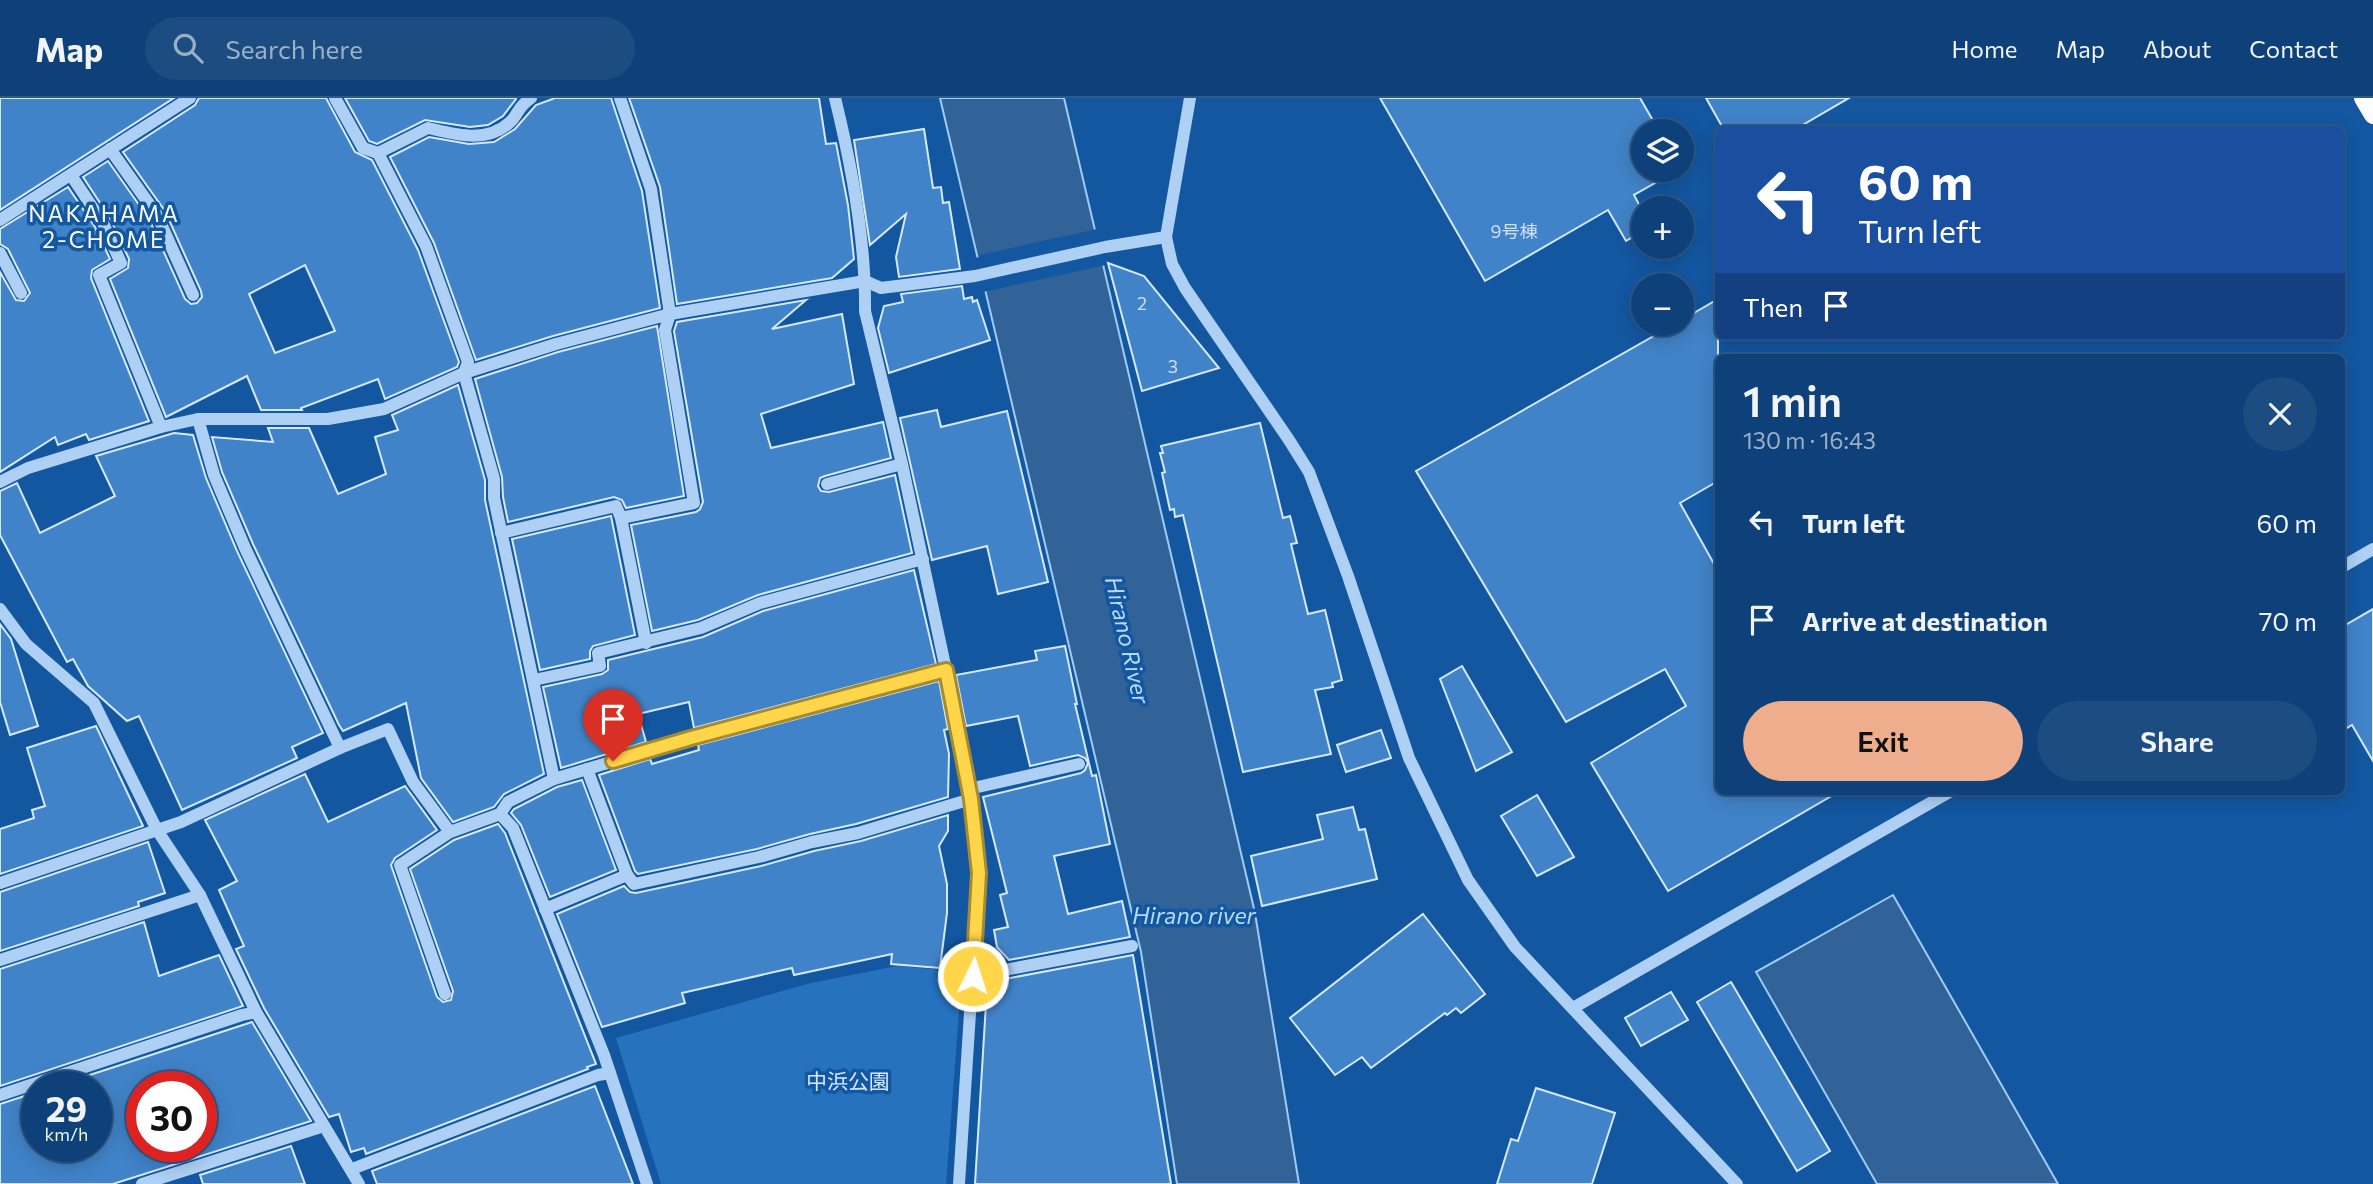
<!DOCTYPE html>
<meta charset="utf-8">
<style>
body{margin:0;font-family:Commissioner,"Noto Sans JP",sans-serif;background:#1c4c80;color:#f1f3f6;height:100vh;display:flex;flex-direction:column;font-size:26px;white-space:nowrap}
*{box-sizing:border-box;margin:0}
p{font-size:23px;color:#9bafc6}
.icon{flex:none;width:38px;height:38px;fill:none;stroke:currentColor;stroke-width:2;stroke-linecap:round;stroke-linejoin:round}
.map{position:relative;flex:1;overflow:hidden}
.drawer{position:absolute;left:1715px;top:256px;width:630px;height:441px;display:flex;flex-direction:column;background:#0e4179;border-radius:10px;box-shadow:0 4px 18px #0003,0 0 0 2px #2e5a8a}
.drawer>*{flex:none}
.hud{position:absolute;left:1715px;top:28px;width:630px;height:214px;border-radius:10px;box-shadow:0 4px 18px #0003,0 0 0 2px #2e5a8a;background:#1a4fa0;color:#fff;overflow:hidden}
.controls{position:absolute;left:1631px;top:21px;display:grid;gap:14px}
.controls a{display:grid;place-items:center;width:63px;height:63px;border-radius:50%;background:#0e4179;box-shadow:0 4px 18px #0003,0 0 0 2px #2e5a8a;font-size:35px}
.speed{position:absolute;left:21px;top:973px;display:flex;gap:14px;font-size:35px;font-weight:700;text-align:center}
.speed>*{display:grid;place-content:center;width:91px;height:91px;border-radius:50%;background:#0e4179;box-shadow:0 4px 18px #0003,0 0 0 2px #2e5a8a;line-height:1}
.speed small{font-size:18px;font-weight:400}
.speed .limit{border:10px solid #d22;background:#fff;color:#111}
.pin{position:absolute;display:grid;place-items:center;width:60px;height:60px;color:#fff;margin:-72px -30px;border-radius:50% 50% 50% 0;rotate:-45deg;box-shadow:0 0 7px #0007}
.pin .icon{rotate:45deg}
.me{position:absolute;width:77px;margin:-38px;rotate:4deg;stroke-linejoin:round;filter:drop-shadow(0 0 5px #0008)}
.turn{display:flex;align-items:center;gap:24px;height:147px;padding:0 28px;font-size:32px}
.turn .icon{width:91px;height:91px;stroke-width:2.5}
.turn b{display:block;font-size:49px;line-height:60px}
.then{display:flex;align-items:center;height:66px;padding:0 28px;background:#0003;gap:14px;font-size:26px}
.round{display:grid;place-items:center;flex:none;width:74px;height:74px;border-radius:37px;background:#1c4c80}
.overview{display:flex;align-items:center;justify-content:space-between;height:119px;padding:0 28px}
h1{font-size:42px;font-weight:600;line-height:52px}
.cta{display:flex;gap:14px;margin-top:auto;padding:14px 28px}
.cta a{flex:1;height:80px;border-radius:42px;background:#eead8d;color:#111;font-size:28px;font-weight:600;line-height:80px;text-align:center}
.cta a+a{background:#1c4c80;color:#f1f3f6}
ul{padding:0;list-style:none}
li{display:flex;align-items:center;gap:21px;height:98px;padding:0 28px}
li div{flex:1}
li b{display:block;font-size:26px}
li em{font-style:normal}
header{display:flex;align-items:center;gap:42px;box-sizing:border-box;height:98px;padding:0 35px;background:#0e4179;border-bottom:2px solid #2e5a8a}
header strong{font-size:33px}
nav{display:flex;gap:38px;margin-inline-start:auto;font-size:24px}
.search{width:490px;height:63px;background:#1c4c80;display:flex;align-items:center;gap:18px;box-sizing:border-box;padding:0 24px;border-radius:38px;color:#9bafc6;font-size:26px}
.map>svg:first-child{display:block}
.green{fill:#2672bf}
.water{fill:#326398;stroke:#9fccf7;stroke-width:2}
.pier{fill:#1357a1}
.building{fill:#4183c8;stroke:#d5e9fe;stroke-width:2;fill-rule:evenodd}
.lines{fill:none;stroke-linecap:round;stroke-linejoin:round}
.minor{stroke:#add0f4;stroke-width:12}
.major{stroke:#fafcff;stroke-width:18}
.route-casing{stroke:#a68a30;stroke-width:18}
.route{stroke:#ffd54a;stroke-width:12}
.labels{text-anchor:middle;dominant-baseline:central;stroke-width:7;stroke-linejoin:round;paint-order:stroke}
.number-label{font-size:18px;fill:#d0e0f1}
.park-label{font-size:21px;fill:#d5e9fe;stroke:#1357a1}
.neighbourhood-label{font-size:23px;letter-spacing:2px;fill:#fff;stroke:#1357a1}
.water-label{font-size:23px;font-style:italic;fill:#badafa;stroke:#1357a1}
</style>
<header>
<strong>Map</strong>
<div class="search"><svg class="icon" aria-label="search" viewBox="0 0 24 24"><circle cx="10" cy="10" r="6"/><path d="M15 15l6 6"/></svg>Search here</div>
<nav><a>Home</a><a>Map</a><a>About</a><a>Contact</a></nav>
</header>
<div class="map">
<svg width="2373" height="1086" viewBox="0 0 2373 1086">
<rect width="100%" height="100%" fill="#1357a1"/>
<path class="green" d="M897,868L962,874L946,1086H661L616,940L811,885Z"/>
<g class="water">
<path d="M940,0H1064L1255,815L1299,1086H1177L1141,854Z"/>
<path d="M1893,797L2058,1086H1877L1756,874Z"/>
</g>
<path class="pier" d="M1097,131L1106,167L983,194L975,160L979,159V157Z"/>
<g class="building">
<path d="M0,0H174L0,112Z"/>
<path d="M199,0H326L355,54L372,62L418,152L459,264L457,269L385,301L378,281L301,310L302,312H261L247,278L166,319L110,181L128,170L129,161L110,120L83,79L108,63L149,121L185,201L191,206L197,205L202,199L201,193L165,113L123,54L195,7ZM305,167L335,233L275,255L249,196Z"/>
<path d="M345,0H515L516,1L503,18L488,27L470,29L425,22L377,46L369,43Z"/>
<path d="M555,0H611L642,93L660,210L553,238L476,262L434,145L390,59L429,39L469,46L494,44L515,31L536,7Z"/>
<path d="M629,0H819L826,46L836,45L848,107L854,161L832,180L677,206L660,89Z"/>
<path d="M1380,0H1640L1659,33H1643V72H1678L1634,97L1643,114V133L1626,143L1608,112L1485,183Z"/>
<path d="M1706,0H1849L1794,32H1724Z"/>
<path d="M924,31L933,90L941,89L943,105L949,104L960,171L899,179L896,159L906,116L870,147L854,42Z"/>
<path d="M68,89L95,129L110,161L92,172L91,180L149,323L89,342L86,336L58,347L55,339L0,374V174L16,202L24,203L30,195L8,151L0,146V131Z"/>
<path d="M1108,165L1144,178L1219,270L1142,293Z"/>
<path d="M962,188L964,201L972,199L973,204L977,202L990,242L889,275L878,230L884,208L903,204L901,196Z"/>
<path d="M1718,201V383L1680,405L1718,473V693H1840L1668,793L1591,665L1686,608L1665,571L1566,624L1416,373L1675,226H1682V222Z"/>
<path d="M806,202L772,231L842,216L854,286L761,316L771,350L883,324L891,360L825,378L820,380L818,388L821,393L829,394L895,377L912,455L758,497L698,522L652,533L631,427L696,414L700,411L703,404L674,233L677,224Z"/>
<path d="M657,228L684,398L626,410L622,402L614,399L508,424L503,399L502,379L475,281L558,254Z"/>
<path d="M458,287L485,382V402L544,676L504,696L494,709L453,724L421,680L406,605L343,633L339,627L253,446L222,374L212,339L273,344L268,330H309L338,396L386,376L375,339L398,332L392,317Z"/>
<path d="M937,312L941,329L1007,313L1048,484L998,496L987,448L932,462L900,320Z"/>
<path d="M1260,325L1283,420L1290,418L1297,445L1291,446L1308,516L1325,512L1342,582L1332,585L1333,589L1315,592L1331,656L1243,674L1183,417L1175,419L1174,411L1170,412L1162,375L1165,374L1160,355H1163L1161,348Z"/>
<path d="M174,335L193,337L206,380L237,453L323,635L292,649L297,660L182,712L139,618L127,623L88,588L73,561L67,564L0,437V393L17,385L40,435L115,398L96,358Z"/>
<path d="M611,418L635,537L593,548L590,553V561L540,572L512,441Z"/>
<path d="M914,472L936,566L694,630L689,604L638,616L646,644L561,670L543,589L602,576L608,572V562L703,539L763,513Z"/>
<path d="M2373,511V663L2352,627L2342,633V529Z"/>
<path d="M0,526L11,541L38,628L10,637L0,604Z"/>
<path d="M1065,548L1077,606H1075L1092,678L1096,677L1110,746L1054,758L1068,816L1122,803L1130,839L1009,862L997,849L994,832L1008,829L1000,797L1007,795L983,699L1081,675L1085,672L1088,665L1085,660L1078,657L1030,668L1018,618L966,628L956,577L1037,562L1035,553Z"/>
<path d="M1462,568L1512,654L1476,673L1440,581Z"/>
<path d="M939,583L948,631L944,632L949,656L948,699L856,726L810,736L757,751L638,776L635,773L599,677L650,661L652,666L699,652L698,647Z"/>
<path d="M96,628L143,728L0,776V731L34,720L32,712L45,708L27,650Z"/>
<path d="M1381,632L1391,660L1346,674L1337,647Z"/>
<path d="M305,676L328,724L405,688L437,732L395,760L391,767L437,899L443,904L451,902L453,893L410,771L454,742L498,726L505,735L596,966L587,969L588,971L366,1056L364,1050L351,1054L339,1016L329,1019L264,910L236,851L244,848L219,792L237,783L205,722Z"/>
<path d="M582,682L616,772L550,799L521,727L511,715L514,711L557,689Z"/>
<path d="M1537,697L1574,759L1537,778L1501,718Z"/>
<path d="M1353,709L1359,732L1365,731L1377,781L1262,808L1251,758L1323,741L1317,717Z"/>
<path d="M948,717V733L939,748L947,786V815L940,870L891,866L892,856L794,877L792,870L682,895L685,905L602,929L557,816L624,788L630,794L636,795L761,768L814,753L861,743Z"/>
<path d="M148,744L165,795L138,804L139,808L0,853V794Z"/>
<path d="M1423,816L1485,896L1461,915L1456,910L1447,917L1445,915L1371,970L1362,959L1335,977L1290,920Z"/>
<path d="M144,824L159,878L219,857L243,908L0,988V871Z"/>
<path d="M1133,857L1171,1086H975L987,889L994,883Z"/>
<path d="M1731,884L1830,1053L1797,1073L1697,904Z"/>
<path d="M1671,894L1688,922L1641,948L1625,920Z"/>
<path d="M252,924L311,1023L113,1086H0V1006L37,994V1048H96V989H53ZM142,989H201V1048H142Z"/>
<path d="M595,988L633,1086H377L372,1073Z"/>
<path d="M1536,990L1615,1015L1592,1086H1497L1511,1041L1518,1043Z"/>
<path d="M291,1048L305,1086H203L200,1077Z"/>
</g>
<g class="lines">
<g class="minor">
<path d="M335,0L363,50L378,55L426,148L468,264L464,275L494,381V400L554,681"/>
<path d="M620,0L651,91L670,216L665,232L694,405L621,420"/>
<path d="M835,0C851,65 866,146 865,213L902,366L946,572L971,701L979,775L959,1086"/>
<path d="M1190,0L1166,139L1172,166L1185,190L1289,342L1309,374L1348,478L1409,660L1468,782L1515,849L1737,1086"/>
<path d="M110,51L157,117L193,197"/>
<path d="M378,55L428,30C454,36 486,46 509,25C519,17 516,10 531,0"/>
<path d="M71,77L103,125L121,165L99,177L161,329"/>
<path d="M0,122L190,0"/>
<path d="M0,155L21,195"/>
<path d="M198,321L214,377L245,450L340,650"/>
<path d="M0,384L28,370L161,329L198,321H328L384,311L464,275L556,246L670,216L865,183L881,190L975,178L1105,149L1166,139"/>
<path d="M827,386L902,366"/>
<path d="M501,435L616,408L621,420L646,545"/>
<path d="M2342,469L2373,451"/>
<path d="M0,511L26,546L94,605L157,732L200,797L256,914L359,1086"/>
<path d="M534,582L600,568L598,555L701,530L760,505L923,461"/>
<path d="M587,671L627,777"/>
<path d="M969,691L1079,666"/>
<path d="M500,716L513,730L604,957L647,1086"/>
<path d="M0,785L181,724L340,650L388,631L413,684L450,734"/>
<path d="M545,811L627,777L634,786L759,759L812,744L858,735L971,701"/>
<path d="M0,862L200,797"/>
<path d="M973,878L1132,848"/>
<path d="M445,896L400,767L450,734L500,716L508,704L554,681L691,640L946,572"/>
<path d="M1573,910L1951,693"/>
<path d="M0,997L242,917L256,914"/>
<path d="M352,1071L598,977L610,975"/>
<path d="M142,1086L324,1028"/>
</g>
<path class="major" d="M2363,0L2373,17"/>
</g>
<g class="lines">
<g class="route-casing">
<path id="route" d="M613,663L691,640L946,572L971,701L979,775L973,878"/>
</g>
<use href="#route" class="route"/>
</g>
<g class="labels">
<g class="number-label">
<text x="1514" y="133">9号棟</text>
<text x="1142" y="205">2</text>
<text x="1173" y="268">3</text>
</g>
<g class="park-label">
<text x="848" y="982">中浜公園</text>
</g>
<g class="neighbourhood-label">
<text x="104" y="115">NAKAHAMA<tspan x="104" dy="26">2-CHOME</tspan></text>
</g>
<g class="water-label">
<text transform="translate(1128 542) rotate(77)">Hirano River</text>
<text x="1194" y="817">Hirano river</text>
</g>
</g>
</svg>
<div class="controls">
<a><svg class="icon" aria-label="layers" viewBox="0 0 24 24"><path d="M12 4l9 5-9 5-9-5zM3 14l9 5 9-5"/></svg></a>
<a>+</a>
<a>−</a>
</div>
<div class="speed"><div>29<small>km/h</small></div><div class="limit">30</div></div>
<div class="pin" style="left:613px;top:663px;background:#d93025"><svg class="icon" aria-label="arrive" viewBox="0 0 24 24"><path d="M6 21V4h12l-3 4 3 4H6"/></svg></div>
<svg class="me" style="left:973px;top:878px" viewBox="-20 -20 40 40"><circle r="17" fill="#ffd54a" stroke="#fff" stroke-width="3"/><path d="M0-11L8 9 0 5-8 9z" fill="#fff"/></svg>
<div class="hud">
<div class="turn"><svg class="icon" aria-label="left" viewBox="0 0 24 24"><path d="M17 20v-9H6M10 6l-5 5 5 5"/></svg><div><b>60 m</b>Turn left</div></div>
<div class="then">Then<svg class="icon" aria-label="arrive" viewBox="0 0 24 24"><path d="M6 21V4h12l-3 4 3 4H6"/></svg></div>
</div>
<section class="drawer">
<div class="overview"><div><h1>1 min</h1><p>130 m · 16:43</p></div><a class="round"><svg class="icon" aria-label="close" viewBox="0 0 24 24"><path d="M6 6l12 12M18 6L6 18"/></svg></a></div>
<ul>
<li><svg class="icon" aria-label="left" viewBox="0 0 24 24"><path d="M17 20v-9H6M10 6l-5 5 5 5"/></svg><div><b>Turn left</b></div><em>60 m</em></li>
<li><svg class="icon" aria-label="arrive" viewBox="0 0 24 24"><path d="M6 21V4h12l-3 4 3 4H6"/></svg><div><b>Arrive at destination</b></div><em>70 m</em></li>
</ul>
<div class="cta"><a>Exit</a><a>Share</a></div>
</section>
</div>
